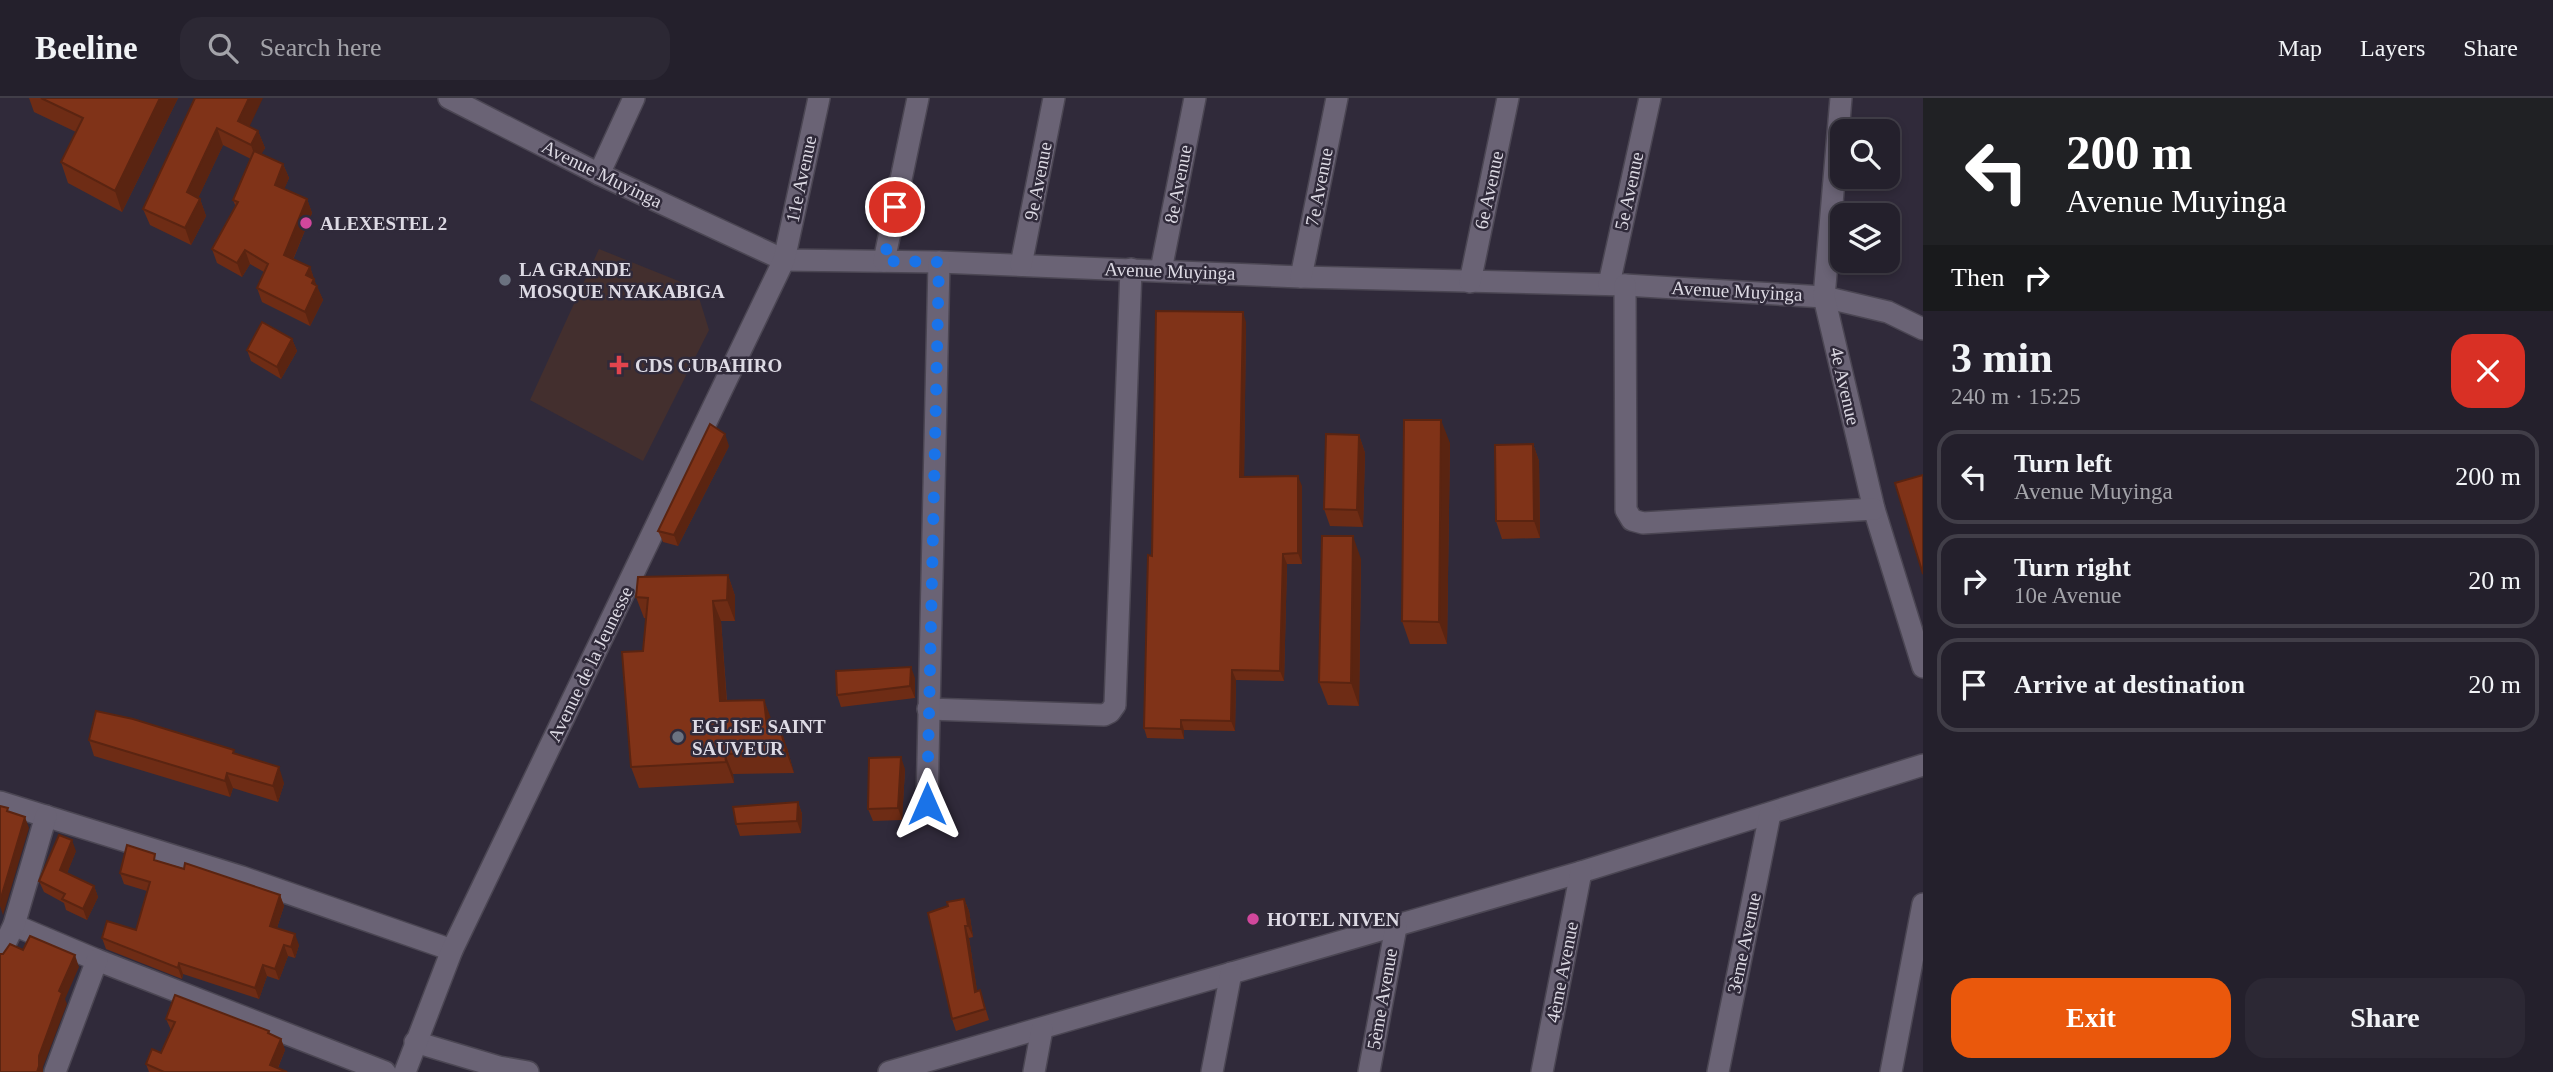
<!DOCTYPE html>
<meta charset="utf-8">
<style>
body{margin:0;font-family:"Times New Roman",serif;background:#2c2834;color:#f1f3f6;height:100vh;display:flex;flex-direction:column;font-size:26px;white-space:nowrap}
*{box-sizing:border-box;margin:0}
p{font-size:23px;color:#a3a3a9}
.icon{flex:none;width:38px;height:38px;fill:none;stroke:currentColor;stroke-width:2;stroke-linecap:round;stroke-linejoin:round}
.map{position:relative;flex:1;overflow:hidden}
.details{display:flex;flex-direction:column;background:#24202c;width:630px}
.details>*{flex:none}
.guide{background:#202124;color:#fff;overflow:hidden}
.tools{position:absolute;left:1830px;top:21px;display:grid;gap:14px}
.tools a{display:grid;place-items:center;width:70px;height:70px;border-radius:14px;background:#24202c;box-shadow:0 4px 10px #0003,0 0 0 2px #413e48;font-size:35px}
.pin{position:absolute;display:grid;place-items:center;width:60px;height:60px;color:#fff;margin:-30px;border:4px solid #fff;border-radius:50%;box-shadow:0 2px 7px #0007}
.me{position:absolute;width:77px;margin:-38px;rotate:0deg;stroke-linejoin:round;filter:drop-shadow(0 0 5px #0008)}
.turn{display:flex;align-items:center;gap:24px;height:147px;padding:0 28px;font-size:32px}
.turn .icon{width:91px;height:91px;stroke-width:2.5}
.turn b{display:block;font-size:49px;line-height:60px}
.then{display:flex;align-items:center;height:66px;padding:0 28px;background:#0003;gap:14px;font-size:26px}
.round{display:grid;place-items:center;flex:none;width:74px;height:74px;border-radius:21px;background:#2c2834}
.summary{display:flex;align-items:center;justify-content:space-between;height:119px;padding:0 28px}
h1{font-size:42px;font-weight:600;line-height:52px}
.primary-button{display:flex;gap:14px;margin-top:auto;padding:14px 28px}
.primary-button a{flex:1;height:80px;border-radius:21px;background:#ea580c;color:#fff;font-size:28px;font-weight:600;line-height:80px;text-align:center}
.primary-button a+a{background:#2c2834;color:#f1f3f6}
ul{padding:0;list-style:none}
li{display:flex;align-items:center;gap:21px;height:94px;margin:0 14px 10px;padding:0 14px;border:4px solid #413e48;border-radius:21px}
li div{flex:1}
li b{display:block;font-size:26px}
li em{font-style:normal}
header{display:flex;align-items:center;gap:42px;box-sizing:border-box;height:98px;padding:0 35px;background:#24202c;border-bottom:2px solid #413e48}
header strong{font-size:33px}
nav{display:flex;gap:38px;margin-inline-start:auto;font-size:24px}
.search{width:490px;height:63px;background:#2c2834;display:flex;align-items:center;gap:18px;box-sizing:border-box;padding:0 24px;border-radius:21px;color:#a3a3a9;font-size:26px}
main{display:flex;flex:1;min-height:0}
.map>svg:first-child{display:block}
.medical{fill:#432f2e}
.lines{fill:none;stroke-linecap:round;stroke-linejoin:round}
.minor-casing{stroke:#4b4653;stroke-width:24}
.minor{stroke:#6a6375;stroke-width:21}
.wall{fill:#6e2c15}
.shaded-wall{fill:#5a2411}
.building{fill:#803318;stroke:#5a2411;stroke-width:2}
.route{stroke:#1a73e8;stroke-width:12;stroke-dasharray:0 21.6}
.hotel-dot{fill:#d1479c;stroke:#302a3a;stroke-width:2.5}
.worship-dot{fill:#6b7280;stroke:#302a3a;stroke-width:2.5}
.health-dot{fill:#e0444e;stroke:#302a3a;stroke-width:2.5}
.labels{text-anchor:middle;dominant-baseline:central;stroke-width:5;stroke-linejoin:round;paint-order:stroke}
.street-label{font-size:19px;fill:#dddae4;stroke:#302a3a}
.poi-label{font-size:19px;font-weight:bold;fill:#dddae4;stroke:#302a3a;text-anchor:start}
</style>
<header>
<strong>Beeline</strong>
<div class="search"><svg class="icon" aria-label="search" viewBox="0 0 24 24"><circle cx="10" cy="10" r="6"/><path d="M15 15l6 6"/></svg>Search here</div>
<nav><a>Map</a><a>Layers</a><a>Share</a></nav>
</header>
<main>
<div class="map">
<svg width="1923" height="974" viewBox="0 0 1923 974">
<rect width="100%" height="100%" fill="#302a3a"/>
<path class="medical" d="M599,151L696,190L709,232L643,363L530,302Z"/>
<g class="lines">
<g class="minor-casing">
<g id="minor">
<path d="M449,0L599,76L784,162L939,164L1301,179L1625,187L1824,199L1888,214L1923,231"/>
<path d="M1841,0L1824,199L1874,411L1923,569"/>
<path d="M599,76L634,0"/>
<path d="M884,163L918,0"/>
<path d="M1021,167L1054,0"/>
<path d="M1161,172L1195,0"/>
<path d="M1301,179L1337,0"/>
<path d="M1470,184L1508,0"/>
<path d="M1609,186L1650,0"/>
<path d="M1625,187L1626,412L1632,422L1643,425L1874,411"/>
<path d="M928,611L1104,617L1110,614L1115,607L1131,171"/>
<path d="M0,704L242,779L452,852"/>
<path d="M927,706L939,164"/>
<path d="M14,827L97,862L385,974"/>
<path d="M0,856L14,827L46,718"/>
<path d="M415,944L499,969L528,974"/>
<path d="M55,974L97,862"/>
<path d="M405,974L452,852L784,162L819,0"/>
<path d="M889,974L1581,774L1923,667"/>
<path d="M1034,974L1042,931"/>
<path d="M1212,974L1231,875"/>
<path d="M1369,974L1396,829"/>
<path d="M1542,974L1581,774"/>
<path d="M1718,974L1770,716"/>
<path d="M1891,974L1923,806"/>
</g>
</g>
<use href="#minor" class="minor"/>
</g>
<g class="wall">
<path d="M29,0H178L122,114L68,85L61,64L76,34L34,14Z"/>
<path d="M195,0L258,33L265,50L261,56L283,66L289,80L284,91L307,101L312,115L293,162L310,169L316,187L323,202L310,228L262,204L257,190L264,174L250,166L242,179L217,165L212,151L236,109L233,102L251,61L223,47L198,100L200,101L206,118L191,147L150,127L143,111Z"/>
<path d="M1246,224L1244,378L1302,388V466H1287L1284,583L1236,582L1235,633L1184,632V641L1147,640L1144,630L1152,458Z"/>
<path d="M292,241L297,253L281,281L251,263L247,252Z"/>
<path d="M1359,337L1365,355L1363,429L1330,428L1324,411Z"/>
<path d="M1450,345L1447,546H1410L1402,523Z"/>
<path d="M1533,346L1539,363L1540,440L1502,441L1496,423Z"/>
<path d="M729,348L678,448L663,444L658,433Z"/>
<path d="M1361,461L1359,608L1328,607L1319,584Z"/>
<path d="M728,477L735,498V523H721L727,603L772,623V629L787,650L794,675L733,676L734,685L639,690L631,669L646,520H644L636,499Z"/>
<path d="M915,580V600L841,609L837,597Z"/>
<path d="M89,642L236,656L284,685L278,704L233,690L230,699L94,658Z"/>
<path d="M905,671L902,722L873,723L868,711Z"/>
<path d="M798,704L802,716L801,735L740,738L736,726Z"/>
<path d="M76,753L67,775L94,788L98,799L87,822L66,812L64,805L44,794L39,783Z"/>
<path d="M158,763L280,797L284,808L277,830L299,847L295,860L288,858L279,882L267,878L259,901L183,876L182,881L106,851L102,840L136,832L147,793L124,786L120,775Z"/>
<path d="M964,801L969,813L973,839L969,840L977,893L980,892L989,922L956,933L952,921Z"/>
<path d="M166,921L269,933L270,936L281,941L285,952L278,970L287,974H149L146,966L161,955L171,932Z"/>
</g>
<g class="shaded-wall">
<path d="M160,0H178L122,114L115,93Z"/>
<path d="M249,0H263L244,40L238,23Z"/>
<path d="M217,30L223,47L193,111L187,94Z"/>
<path d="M258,33L265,50L257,64L251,47Z"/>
<path d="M283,66L289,80L280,101L275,87Z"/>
<path d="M200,101L206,118L191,147L185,130Z"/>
<path d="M307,101L312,115L289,171L284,157Z"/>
<path d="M245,152L250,166L242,179L237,165Z"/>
<path d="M310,169L317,189V188L323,202L310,228L305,214L306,177Z"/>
<path d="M1243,214L1246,224L1244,389L1240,379Z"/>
<path d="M292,241L297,253L281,281L277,269Z"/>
<path d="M1441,322L1450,345L1447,546L1439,524Z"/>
<path d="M725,336L729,348L678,448L674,437Z"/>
<path d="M1359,337L1365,355L1363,429L1357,412Z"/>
<path d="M1533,346L1539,363L1540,440L1534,423Z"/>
<path d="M1298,378L1302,388V466L1298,455Z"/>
<path d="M1353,438L1361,461L1359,608L1351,585Z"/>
<path d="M1283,456L1287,466L1284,583L1280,573Z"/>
<path d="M728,477L735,498V523L727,502Z"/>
<path d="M713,503L721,523L728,624L720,603Z"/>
<path d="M911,569L915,580V600L910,588Z"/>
<path d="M1232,572L1236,582L1235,633L1231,623Z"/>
<path d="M764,602L772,623L775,650L767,629Z"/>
<path d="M1181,622L1184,632V641L1181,631Z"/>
<path d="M780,629L787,650L794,675L786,654Z"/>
<path d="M725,656L733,676L734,685L726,664Z"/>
<path d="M901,659L905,671L902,722L898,710Z"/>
<path d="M279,669L284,685L278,704L273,688Z"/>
<path d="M227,675L233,690L230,699L225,683Z"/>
<path d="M798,704L802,716L801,735L797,723Z"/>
<path d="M25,719L29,730L3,817L0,808V803Z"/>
<path d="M72,742L76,753L64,783L60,772Z"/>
<path d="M94,788L98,799L87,822L83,811Z"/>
<path d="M280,797L284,808L274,839L270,828Z"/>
<path d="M964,801L969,813L973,839L968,828Z"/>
<path d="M965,828L969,840L979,905L975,894Z"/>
<path d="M295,836L299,847L295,860L291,849Z"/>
<path d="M284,847L288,858L279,882L275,871Z"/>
<path d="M75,857L79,869L65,901L67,906L43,969V974H37L39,958L59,893Z"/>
<path d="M179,865L183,876L182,881L178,870Z"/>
<path d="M263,867L267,878L259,901L255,890Z"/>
<path d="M281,941L285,952L276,974L270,967Z"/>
</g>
<g class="building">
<path d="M41,0H160L115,93L61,64L83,20Z"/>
<path d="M195,0H249L238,23L258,33L251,47L217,30L187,94L200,101L185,130L143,111Z"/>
<path d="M254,53L283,66L275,87L307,101L284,157L310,169L306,177L314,181L312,185L317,188L305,214L257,190L268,166L245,152L237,165L212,151L238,104L233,102Z"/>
<path d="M1156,213L1243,214L1240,379L1298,378V455L1283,456L1280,573L1232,572L1231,623L1181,622V631L1144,630L1148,457L1152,458Z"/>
<path d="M262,224L292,241L277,269L247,252Z"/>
<path d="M1404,322H1441L1439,524L1402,523Z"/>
<path d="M710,326L725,336L674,437L658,433Z"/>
<path d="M1326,336L1359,337L1357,412L1324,411Z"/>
<path d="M1533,346L1534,423H1496L1495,347Z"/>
<path d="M1923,377V476L1895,385Z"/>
<path d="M1322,438H1353L1351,585L1319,584Z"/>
<path d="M728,477L727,502L713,503L720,603L764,602L767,629H780L786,654L725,656L726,664L631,669L622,554L643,553L648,500L636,499L638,479Z"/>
<path d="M911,569L910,588L837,597L836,573Z"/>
<path d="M96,613L133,621L234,652L233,655L279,669L273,688L227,675L225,683L89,642Z"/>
<path d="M901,659L898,710L868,711L869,660Z"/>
<path d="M798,704L797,723L736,726L733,709Z"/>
<path d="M0,708L8,710L7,713L25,719L0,803Z"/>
<path d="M59,737L72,742L60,772L94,788L83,811L62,801L65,796L39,783Z"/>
<path d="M127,747L155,756L154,762L184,771L185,765L280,797L270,828L295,836L291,849L284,847L275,871L263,867L255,890L179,865L178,870L102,840L107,823L136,832L150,784L120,775Z"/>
<path d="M964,801L968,828H965L975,894L980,892L985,911L952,921L928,815L948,808L947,804Z"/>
<path d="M30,838L75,857L59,893L62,895L39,958V968L37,974H0V856H3L10,846L23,852Z"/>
<path d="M175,897L269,933L268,935L281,941L270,967L287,974H164L146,966L152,951L161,955L175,924L166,921Z"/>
</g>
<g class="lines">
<path class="route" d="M895,109L884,163L939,164L927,706"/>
</g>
<g class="hotel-dot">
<circle cx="306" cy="125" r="7"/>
<circle cx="1253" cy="821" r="7"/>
</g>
<g class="worship-dot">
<circle cx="505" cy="182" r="7"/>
<circle cx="678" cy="639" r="7"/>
</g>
<path class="health-dot" d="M615.5 256.5h7v7h7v7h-7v7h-7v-7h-7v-7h7z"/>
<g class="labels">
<g class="street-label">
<text transform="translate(602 76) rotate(26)">Avenue Muyinga</text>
<text transform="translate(801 81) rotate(-78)">11e Avenue</text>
<text transform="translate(1038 83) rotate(-79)">9e Avenue</text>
<text transform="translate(1178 86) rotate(-79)">8e Avenue</text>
<text transform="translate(1319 89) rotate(-79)">7e Avenue</text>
<text transform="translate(1489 92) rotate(-78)">6e Avenue</text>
<text transform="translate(1629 93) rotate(-78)">5e Avenue</text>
<text transform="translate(1170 173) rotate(2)">Avenue Muyinga</text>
<text transform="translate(1737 193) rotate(3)">Avenue Muyinga</text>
<text transform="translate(1845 288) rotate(77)">4e Avenue</text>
<text transform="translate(590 566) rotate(-64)">Avenue de la Jeunesse</text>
<text transform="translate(1744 845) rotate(-78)">3ème Avenue</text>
<text transform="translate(1562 874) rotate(-79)">4ème Avenue</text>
<text transform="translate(1382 901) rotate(-80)">5ème Avenue</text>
</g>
<g class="poi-label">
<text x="320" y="125">ALEXESTEL 2</text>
<text x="519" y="171">LA GRANDE<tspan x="519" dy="22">MOSQUE NYAKABIGA</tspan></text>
<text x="635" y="267">CDS CUBAHIRO</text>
<text x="692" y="628">EGLISE SAINT<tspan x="692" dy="22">SAUVEUR</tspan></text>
<text x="1267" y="821">HOTEL NIVEN</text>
</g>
</g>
</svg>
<div class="tools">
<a><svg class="icon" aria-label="search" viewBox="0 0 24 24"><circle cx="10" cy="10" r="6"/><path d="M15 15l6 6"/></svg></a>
<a><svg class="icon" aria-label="layers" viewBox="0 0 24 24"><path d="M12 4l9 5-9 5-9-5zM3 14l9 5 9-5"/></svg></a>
</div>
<div class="pin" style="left:895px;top:109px;background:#d93025"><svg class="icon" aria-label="arrive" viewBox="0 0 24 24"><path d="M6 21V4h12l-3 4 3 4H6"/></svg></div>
<svg class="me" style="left:927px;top:706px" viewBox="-20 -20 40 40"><path d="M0-17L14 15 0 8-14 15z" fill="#1a73e8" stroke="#fff" stroke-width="4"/></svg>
</div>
<section class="details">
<div class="guide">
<div class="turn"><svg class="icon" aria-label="left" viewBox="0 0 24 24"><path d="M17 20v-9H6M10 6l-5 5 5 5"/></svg><div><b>200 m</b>Avenue Muyinga</div></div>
<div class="then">Then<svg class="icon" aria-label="right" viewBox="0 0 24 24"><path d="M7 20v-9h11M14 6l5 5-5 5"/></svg></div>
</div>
<div class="summary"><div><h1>3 min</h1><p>240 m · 15:25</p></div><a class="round" style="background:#d93025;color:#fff"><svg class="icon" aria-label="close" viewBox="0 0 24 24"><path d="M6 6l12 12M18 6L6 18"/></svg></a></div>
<ul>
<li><svg class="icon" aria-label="left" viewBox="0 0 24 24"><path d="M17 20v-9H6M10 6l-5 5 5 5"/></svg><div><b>Turn left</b><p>Avenue Muyinga</p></div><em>200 m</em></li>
<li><svg class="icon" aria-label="right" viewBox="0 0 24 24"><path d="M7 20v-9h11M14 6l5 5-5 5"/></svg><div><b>Turn right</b><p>10e Avenue</p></div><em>20 m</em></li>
<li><svg class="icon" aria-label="arrive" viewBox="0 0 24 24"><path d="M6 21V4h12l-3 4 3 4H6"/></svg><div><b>Arrive at destination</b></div><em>20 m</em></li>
</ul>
<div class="primary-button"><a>Exit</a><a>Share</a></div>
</section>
</main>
